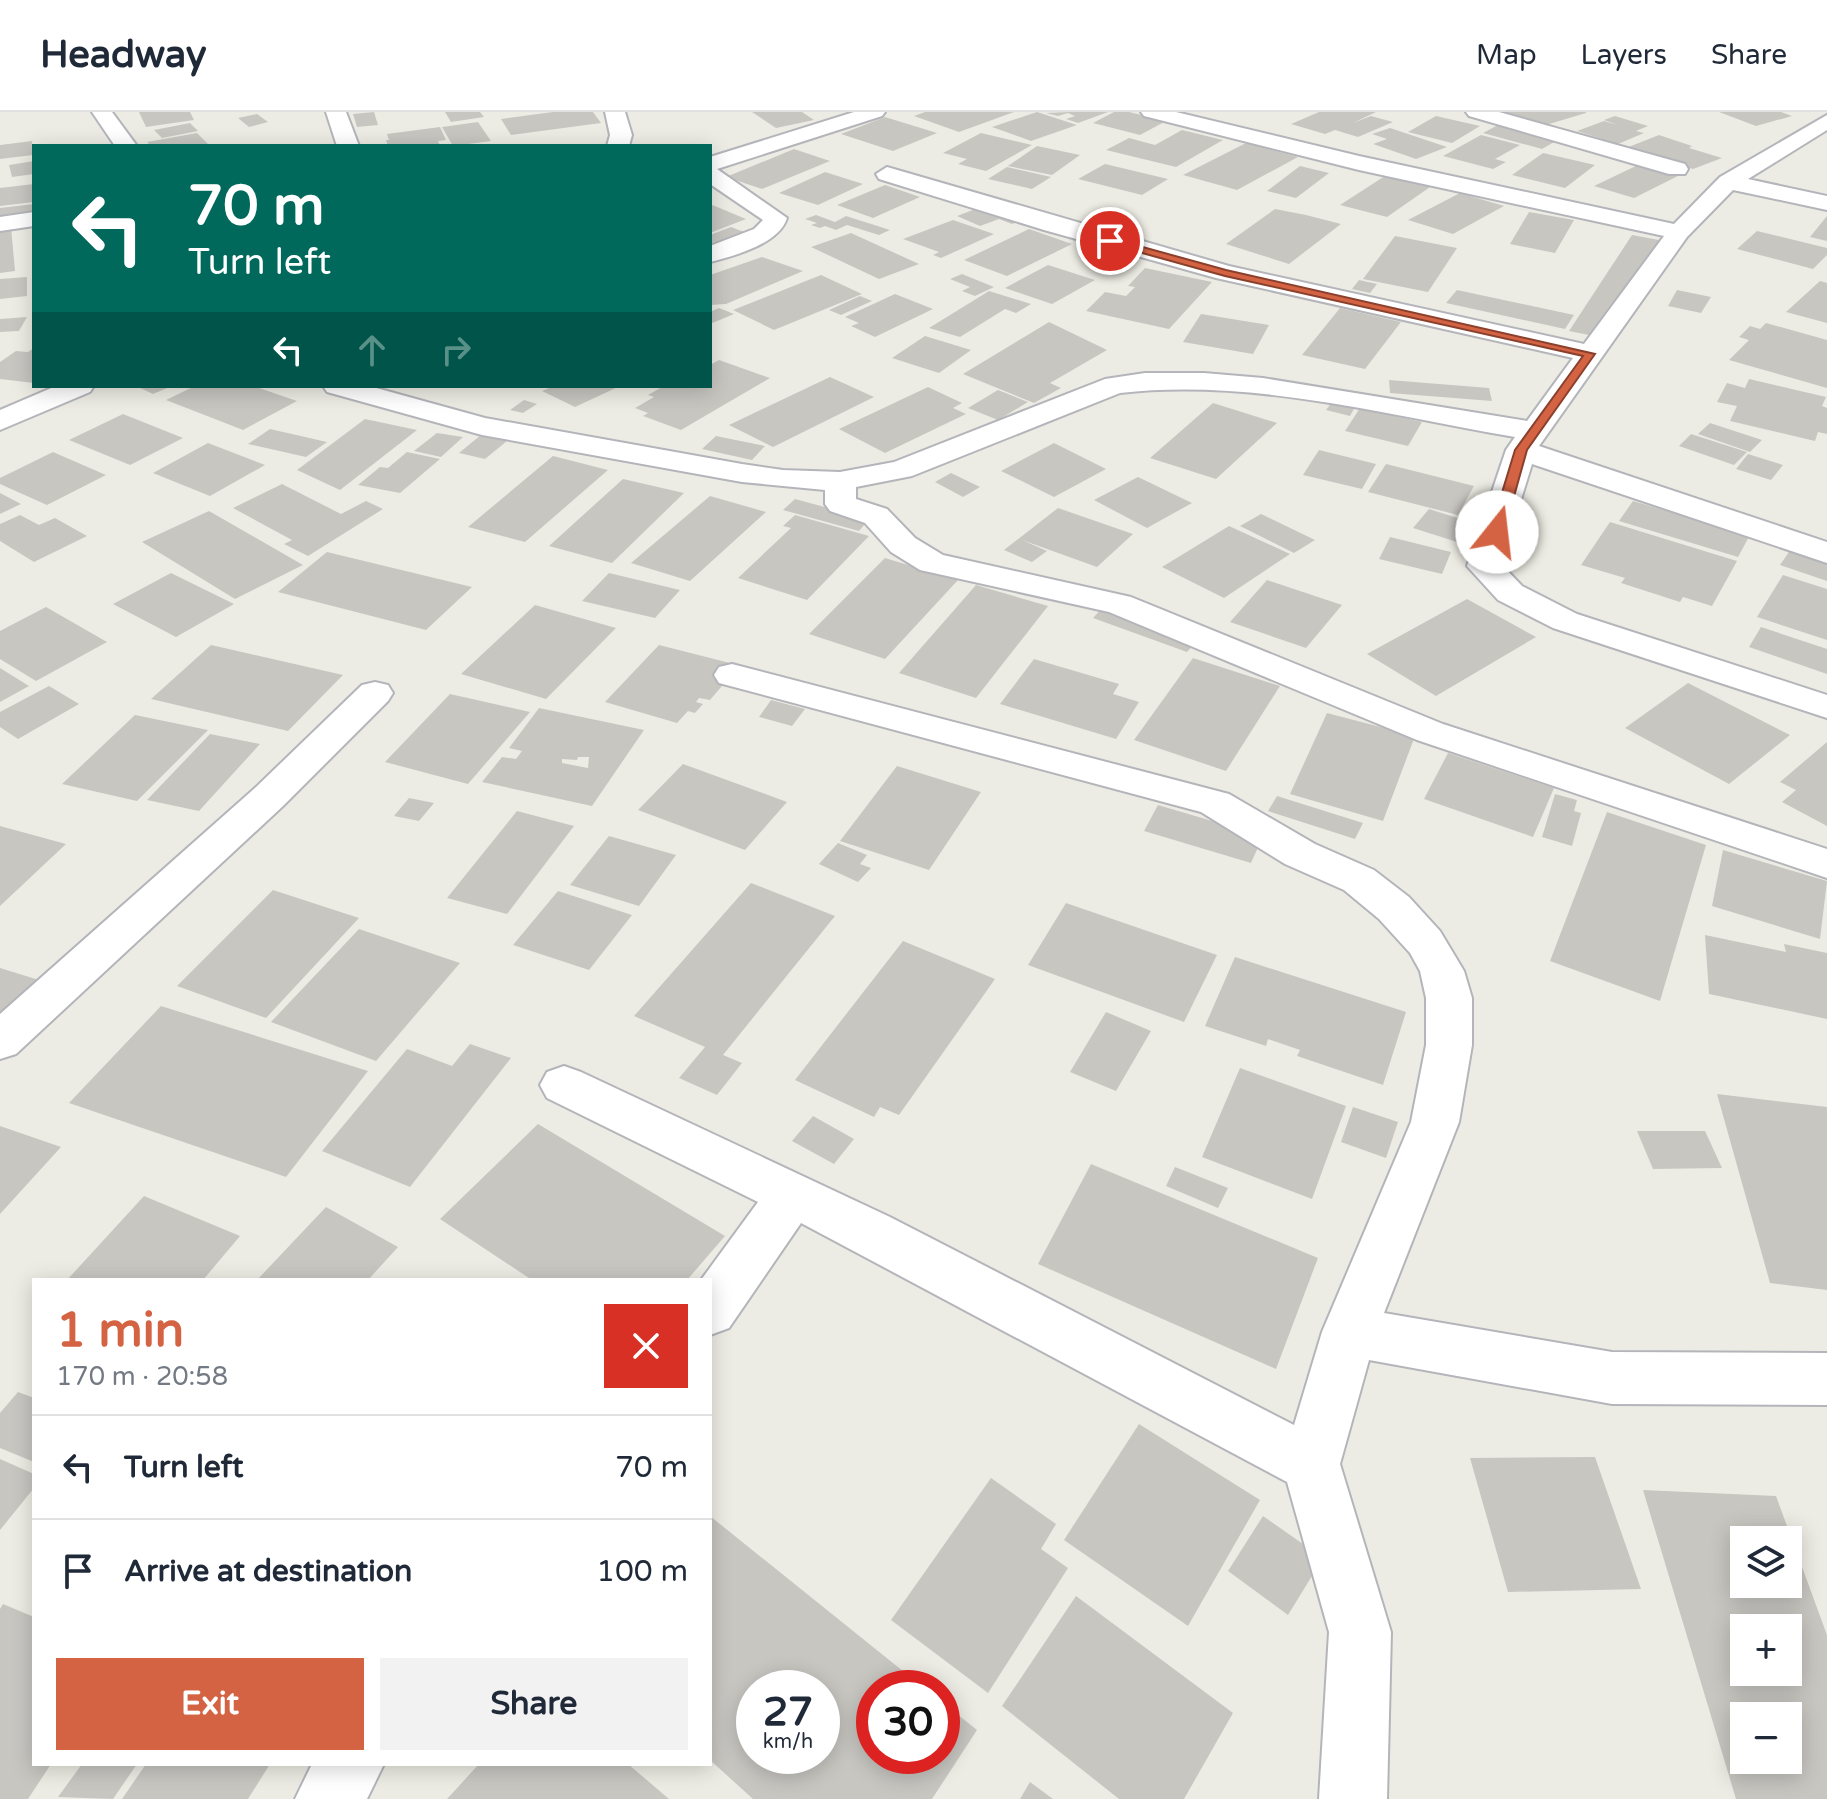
<!DOCTYPE html>
<meta charset="utf-8">
<style>
body{margin:0;font-family:"Varela Round",sans-serif;background:#f2f2f3;color:#1f2937;height:100vh;display:flex;flex-direction:column;font-size:30px;white-space:nowrap}
*{box-sizing:border-box;margin:0}
p{font-size:26px;color:#747a83}
.icon{flex:none;width:44px;height:44px;fill:none;stroke:currentColor;stroke-width:2;stroke-linecap:round;stroke-linejoin:round}
.map{position:relative;flex:1;overflow:hidden}
.sheet{position:absolute;left:32px;top:1166px;width:680px;height:488px;display:flex;flex-direction:column;background:#fff;border-radius:0px;box-shadow:0 4px 20px #0003}
.sheet>*{flex:none}
.top-card{position:absolute;left:32px;top:32px;width:680px;height:244px;border-radius:0px;box-shadow:0 4px 20px #0003;background:#00695c;color:#fff;overflow:hidden}
.tools{position:absolute;left:1730px;top:1414px;display:grid;gap:16px}
.tools a{display:grid;place-items:center;width:72px;height:72px;border-radius:0px;background:#fff;box-shadow:0 4px 20px #0003;font-size:40px}
.speed{position:absolute;left:736px;top:1558px;display:flex;gap:16px;font-size:40px;font-weight:700;text-align:center}
.speed>*{display:grid;place-content:center;width:104px;height:104px;border-radius:50%;background:#fff;box-shadow:0 4px 20px #0003;line-height:1}
.speed small{font-size:20px;font-weight:400}
.speed .limit{border:12px solid #d22;background:#fff;color:#111}
.pin{position:absolute;display:grid;place-items:center;width:68px;height:68px;color:#fff;margin:-34px;border:4px solid #fff;border-radius:50%;box-shadow:0 2px 8px #0007}
.me{position:absolute;width:88px;margin:-44px;rotate:16deg;stroke-linejoin:round;filter:drop-shadow(0 0 6px #0008)}
.turn{display:flex;align-items:center;gap:28px;height:168px;padding:0 24px;font-size:36px}
.turn .icon{width:104px;height:104px;stroke-width:2.5}
.turn b{display:block;font-size:56px;line-height:68px}
.lanes{display:flex;align-items:center;height:76px;padding:0 24px;background:#0003;justify-content:center;gap:40px;direction:ltr}
.lanes .off{opacity:.35}
.round{display:grid;place-items:center;flex:none;width:84px;height:84px;border-radius:0px;background:#f2f2f3}
.head{display:flex;align-items:center;justify-content:space-between;height:136px;padding:0 24px}
h1{font-size:48px;font-weight:700;line-height:60px;color:#d46343}
.button{display:flex;gap:16px;margin-top:auto;padding:16px 24px}
.button a{flex:1;height:92px;border-radius:0px;background:#d46343;color:#fff;font-size:32px;font-weight:700;line-height:92px;text-align:center}
.button a+a{background:#f2f2f3;color:#1f2937}
ul{padding:0;list-style:none}
li{display:flex;align-items:center;gap:24px;height:104px;padding:0 24px;border-top:2px solid #e0e1e3}
li div{flex:1}
li b{display:block;font-size:30px}
li em{font-style:normal}
header{display:flex;align-items:center;gap:48px;box-sizing:border-box;height:112px;padding:0 40px;background:#fff;border-bottom:2px solid #e0e1e3}
header strong{font-size:38px}
nav{display:flex;gap:44px;margin-inline-start:auto;font-size:28px}
.map>svg:first-child{display:block}
.building{fill:#c8c6c1;fill-rule:evenodd}
.lines{fill:none;stroke-linecap:round;stroke-linejoin:round}
.street-casing{stroke:#b4b5ba;stroke-width:4}
.street{fill:#fff;fill-rule:evenodd}
.route{fill:#d46343;stroke:#8a402c;stroke-width:2}
</style>
<header>
<strong>Headway</strong>
<nav><a>Map</a><a>Layers</a><a>Share</a></nav>
</header>
<div class="map">
<svg width="1827" height="1687" viewBox="0 0 1827 1687">
<rect width="100%" height="100%" fill="#edece4"/>
<g class="building">
<path d="M139,0H190L194,8L146,15Z"/>
<path d="M374,0L378,13L357,15L353,2Z"/>
<path d="M445,0H480L484,5L451,10Z"/>
<path d="M553,0H593L601,11L511,23L501,7Z"/>
<path d="M752,0H802L814,8L776,16Z"/>
<path d="M925,0H1014L959,20L914,4Z"/>
<path d="M1037,0L1077,13L1031,29L992,15Z"/>
<path d="M1069,0H1108L1078,11L1066,7L1075,4L1068,1L1058,4L1046,1Z"/>
<path d="M1114,0H1129L1166,9L1140,23L1093,11Z"/>
<path d="M1319,0H1376L1353,11L1371,4L1393,10L1358,25L1335,18L1325,22L1291,12Z"/>
<path d="M1499,0H1586V1L1539,15Z"/>
<path d="M1719,0H1781L1792,4L1756,14Z"/>
<path d="M257,2L268,10L249,15L238,6Z"/>
<path d="M1436,4L1480,14L1452,31L1408,20Z"/>
<path d="M1615,4L1648,14L1636,19L1644,21L1618,32L1577,19L1604,9L1618,13L1604,8Z"/>
<path d="M885,5L937,21L893,39L841,22Z"/>
<path d="M478,10L491,29L453,34L442,15Z"/>
<path d="M190,11L198,19L162,26L154,18Z"/>
<path d="M1498,13L1556,29L1542,37L1483,21Z"/>
<path d="M440,15L446,28L438,29L440,34H388L386,28H389L387,22Z"/>
<path d="M1390,16L1447,35L1416,47L1373,32L1387,27L1372,22Z"/>
<path d="M1182,18L1223,28L1176,55L1106,38L1129,26L1155,33Z"/>
<path d="M197,21L209,33L151,34L147,30Z"/>
<path d="M981,21L1032,33L986,59L958,52L967,47L943,41Z"/>
<path d="M1481,23L1520,33L1495,47L1506,50L1493,57L1443,44Z"/>
<path d="M1659,23L1692,34L1689,36L1722,46L1693,57L1626,36Z"/>
<path d="M32,29L33,43L0,47V33Z"/>
<path d="M1246,31L1298,45L1237,78L1183,63Z"/>
<path d="M1037,34L1080,43L1052,63L1008,54Z"/>
<path d="M794,37L830,49L762,77L726,65Z"/>
<path d="M1543,41L1595,53L1565,76L1512,63Z"/>
<path d="M34,49V62L12,65L9,53Z"/>
<path d="M1105,52L1168,67L1142,83L1078,67Z"/>
<path d="M1640,52L1680,63L1634,86L1594,74Z"/>
<path d="M1300,54L1329,61L1296,86L1267,79Z"/>
<path d="M1007,55L1051,65L1032,77L988,67Z"/>
<path d="M825,60L863,72L818,93L779,81Z"/>
<path d="M1388,62L1433,73L1387,105L1340,93Z"/>
<path d="M34,72V90L0,94V76Z"/>
<path d="M885,73L920,85L873,106L837,93Z"/>
<path d="M1460,81L1504,94L1453,122L1408,108Z"/>
<path d="M991,91L1029,106L1012,112L999,107L980,114L957,104Z"/>
<path d="M34,92V102L0,107V96Z"/>
<path d="M710,92L746,107L710,121Z"/>
<path d="M1275,97L1306,103L1341,112L1289,152L1226,132Z"/>
<path d="M1529,100L1574,108L1555,141L1510,132Z"/>
<path d="M816,103L835,110L846,104L890,118L879,123L847,113L836,118L825,114L820,116L811,113L817,111L805,107Z"/>
<path d="M1827,104V129L1810,125Z"/>
<path d="M953,108L994,122L941,146L933,143L939,140L903,127Z"/>
<path d="M11,115L15,159L0,161V117Z"/>
<path d="M731,115L747,121L710,136V123Z"/>
<path d="M1029,117L1072,132L1007,164L964,148Z"/>
<path d="M1757,119L1827,136V143L1813,157L1737,137Z"/>
<path d="M851,121L919,152L879,167L811,135Z"/>
<path d="M1632,123L1659,128L1599,225L1569,219Z"/>
<path d="M1395,124L1457,136L1428,180L1363,167Z"/>
<path d="M762,145L803,159L726,192L710,193V163Z"/>
<path d="M1048,153L1095,168L1052,192L1005,176Z"/>
<path d="M1145,156L1212,170L1169,217L1086,199L1105,180L1126,184L1135,175L1128,174Z"/>
<path d="M962,162L994,175L975,184L962,179L970,175L950,167Z"/>
<path d="M821,163L862,182L774,218L733,198Z"/>
<path d="M27,165V184L0,187V167Z"/>
<path d="M1359,168L1377,172L1370,181L1352,177Z"/>
<path d="M1820,169L1827,171V211L1786,200Z"/>
<path d="M1457,178L1574,203L1565,217L1446,191Z"/>
<path d="M1677,178L1711,185L1701,201L1668,194Z"/>
<path d="M989,179L1031,192L1016,201L1005,197L960,225L929,216Z"/>
<path d="M895,182L933,197L875,225L851,214L859,211L845,205Z"/>
<path d="M860,184L872,189L841,203L829,198Z"/>
<path d="M719,196L734,202L710,212V200Z"/>
<path d="M1340,196L1401,210L1365,257L1302,243Z"/>
<path d="M1201,202L1269,213L1253,242L1183,230Z"/>
<path d="M27,205L19,219L0,220V207Z"/>
<path d="M1049,210L1107,238L1050,271L1061,276L1034,291L963,262Z"/>
<path d="M1766,211L1827,228V276L1729,248L1749,228L1739,225L1750,214L1760,217Z"/>
<path d="M925,224L971,238L939,261L892,246Z"/>
<path d="M34,236V271L0,267V250L16,239L28,240Z"/>
<path d="M719,248L770,266L681,318L643,304L648,301L635,296L654,285L648,283L664,274H710V253Z"/>
<path d="M830,265L874,285L773,335L729,313Z"/>
<path d="M1749,267L1826,285L1822,294L1827,296V322L1818,320L1815,329L1730,309L1737,294L1717,290L1727,271L1745,276Z"/>
<path d="M1389,268L1489,276L1492,289L1390,281Z"/>
<path d="M136,274H172L153,282Z"/>
<path d="M195,274H253L297,289L243,318L166,288Z"/>
<path d="M554,274H620L575,295L542,279Z"/>
<path d="M928,275L962,291L953,296L966,302L885,341L839,317Z"/>
<path d="M998,278L1028,290L998,308L968,296Z"/>
<path d="M524,288L537,292L523,301L510,298Z"/>
<path d="M1332,290L1355,295L1350,304L1326,298Z"/>
<path d="M1213,291L1277,311L1216,367L1150,346Z"/>
<path d="M1360,296L1422,310L1408,334L1345,319Z"/>
<path d="M123,302L183,326L130,353L69,328Z"/>
<path d="M365,307L417,318L340,378L297,358Z"/>
<path d="M1710,311L1762,328L1750,340L1698,322Z"/>
<path d="M270,317L327,330L306,345L248,332Z"/>
<path d="M487,318L513,324L485,347L459,341Z"/>
<path d="M437,321L463,325L441,345L414,339Z"/>
<path d="M1691,322L1747,340L1734,353L1679,334Z"/>
<path d="M716,324L765,334L752,348L702,337Z"/>
<path d="M208,331L265,353L210,384L153,361Z"/>
<path d="M1054,331L1106,357L1054,385L1001,359Z"/>
<path d="M1319,338L1376,352L1362,377L1303,363Z"/>
<path d="M53,340L106,363L47,393L0,372V366Z"/>
<path d="M407,340L440,347L400,381L358,373L380,355L388,356Z"/>
<path d="M1748,342L1783,353L1771,368L1736,357Z"/>
<path d="M553,344L608,358L525,430L468,415Z"/>
<path d="M1386,352L1474,374L1458,403L1368,380Z"/>
<path d="M951,361L980,375L963,385L935,370Z"/>
<path d="M1138,365L1192,391L1147,416L1094,388Z"/>
<path d="M623,367L684,381L612,451L549,434Z"/>
<path d="M282,372L341,402L366,389L383,397L308,444L284,432L292,428L233,396Z"/>
<path d="M0,381L21,392L0,402Z"/>
<path d="M710,384L766,400L690,469L631,451Z"/>
<path d="M795,387L869,407L859,419L783,398Z"/>
<path d="M1633,389L1750,423L1738,445L1619,409Z"/>
<path d="M1058,396L1133,422L1097,455L1022,428L1047,439L1032,450L1004,438Z"/>
<path d="M1429,397L1492,417L1476,436L1413,416Z"/>
<path d="M209,399L303,453L235,487L142,430Z"/>
<path d="M1261,402L1315,428L1294,441L1240,414Z"/>
<path d="M20,403L39,413L55,406L87,424L34,450L0,429V412Z"/>
<path d="M795,403L869,424L807,488L738,466L791,416L783,414Z"/>
<path d="M1610,410L1737,449L1712,494L1683,485L1680,490L1621,471L1625,466L1581,453Z"/>
<path d="M1229,414L1290,442L1224,486L1162,455Z"/>
<path d="M1390,425L1451,440L1442,462L1379,447Z"/>
<path d="M1793,434L1827,445V469L1780,453Z"/>
<path d="M327,440L472,475L426,518L278,480Z"/>
<path d="M885,446L958,468L885,547L809,522Z"/>
<path d="M171,461L234,492L176,525L113,492Z"/>
<path d="M609,461L680,478L655,506L582,489Z"/>
<path d="M1783,463L1827,477V528L1757,505Z"/>
<path d="M1267,468L1342,493L1306,536L1230,510Z"/>
<path d="M976,473L1048,494L976,586L899,561Z"/>
<path d="M1467,487L1536,525L1436,584L1367,542Z"/>
<path d="M535,493L616,516L546,587L461,562Z"/>
<path d="M1104,494L1198,528L1187,540L1093,506Z"/>
<path d="M46,495L107,530L36,569L0,547V519Z"/>
<path d="M1761,515L1827,537V562L1749,535Z"/>
<path d="M211,533L343,563L288,619L151,587Z"/>
<path d="M659,533L730,551L717,565L727,568L710,588L699,586L696,590L703,592L695,601L688,599L677,611L605,590Z"/>
<path d="M1193,546L1280,574L1226,659L1134,628Z"/>
<path d="M1034,547L1119,572L1113,582L1139,590L1116,627L1000,592Z"/>
<path d="M0,556L29,574L0,590Z"/>
<path d="M1688,571L1790,623L1729,672L1625,616Z"/>
<path d="M49,574L79,592L18,627L0,615V600Z"/>
<path d="M450,582L530,600L468,672L385,650Z"/>
<path d="M771,588L805,597L792,614L759,605Z"/>
<path d="M539,596L644,618L592,694L482,670L502,645L516,647L522,639L509,636ZM578,645H589L588,656L562,651V647L577,648Z"/>
<path d="M1327,601L1415,624L1383,709L1290,682Z"/>
<path d="M135,603L208,618L137,689L62,672Z"/>
<path d="M210,622L260,632L199,699L147,688Z"/>
<path d="M1827,630V714L1782,690L1796,678L1780,670Z"/>
<path d="M1448,641L1554,676L1533,725L1424,687Z"/>
<path d="M683,652L787,690L745,738L638,698Z"/>
<path d="M897,654L981,680L929,758L840,729Z"/>
<path d="M1555,682L1577,688L1574,699L1581,701L1572,734L1542,725Z"/>
<path d="M1277,684L1363,711L1355,727L1268,699Z"/>
<path d="M409,686L434,691L419,709L394,704Z"/>
<path d="M1158,693L1263,724L1251,751L1144,719Z"/>
<path d="M517,699L574,714L507,802L447,786Z"/>
<path d="M1607,700L1706,733L1660,889L1550,849Z"/>
<path d="M0,714L66,732L0,794Z"/>
<path d="M609,724L676,743L639,794L570,773Z"/>
<path d="M838,731L867,743L860,752L871,756L858,770L819,752Z"/>
<path d="M1723,738L1827,769L1820,827L1712,794Z"/>
<path d="M751,771L835,804L723,943L742,951L717,983L679,966L705,935L634,904Z"/>
<path d="M273,778L359,806L266,906L177,874Z"/>
<path d="M558,779L632,803L589,858L513,833Z"/>
<path d="M1066,791L1217,843L1184,910L1028,853Z"/>
<path d="M359,817L460,851L376,949L271,910Z"/>
<path d="M1705,823L1786,840L1784,832L1827,841V907L1709,882Z"/>
<path d="M903,829L995,867L899,1003L880,995L874,1005L795,968Z"/>
<path d="M1235,845L1406,900L1383,973L1297,944L1300,938L1268,927L1266,934L1205,914Z"/>
<path d="M0,856L39,868L0,907Z"/>
<path d="M161,894L368,959L286,1065L69,991Z"/>
<path d="M1106,900L1151,919L1116,979L1070,960Z"/>
<path d="M470,932L511,946L410,1075L322,1039L407,937L452,954Z"/>
<path d="M1240,956L1346,994L1312,1087L1202,1045Z"/>
<path d="M1717,982L1827,995V1178L1770,1171Z"/>
<path d="M1353,995L1398,1010L1386,1046L1341,1030Z"/>
<path d="M813,1004L854,1027L834,1052L792,1029Z"/>
<path d="M538,1012L725,1124L687,1168H532L440,1107Z"/>
<path d="M0,1014L61,1035L0,1102Z"/>
<path d="M1637,1019H1705L1722,1056L1653,1057Z"/>
<path d="M1091,1052L1318,1146L1276,1257L1038,1152Z"/>
<path d="M1175,1055L1228,1076L1218,1096L1166,1074Z"/>
<path d="M144,1084L240,1124L203,1168H67Z"/>
<path d="M326,1095L398,1135L368,1168H257Z"/>
<path d="M18,1280L34,1286V1350L0,1336V1301Z"/>
<path d="M1139,1312L1260,1388L1188,1514L1064,1428Z"/>
<path d="M1595,1345L1641,1477L1508,1480L1470,1346Z"/>
<path d="M0,1347L34,1362V1376L0,1418Z"/>
<path d="M991,1366L1056,1412L1041,1437L1068,1456L988,1581L891,1508Z"/>
<path d="M1643,1378L1776,1384L1827,1523V1687H1736ZM1744,1428H1788V1472H1744ZM1744,1516H1788V1560H1744ZM1744,1604H1788V1648H1744Z"/>
<path d="M710,1404L924,1576H874V1644H942V1590L977,1618L932,1687H753L710,1648ZM754,1576H822V1644H754Z"/>
<path d="M1263,1404L1323,1446L1288,1503L1228,1459Z"/>
<path d="M1076,1484L1233,1601L1184,1687H1119L1002,1594Z"/>
<path d="M3,1492L34,1505V1652H51L28,1687H0V1497Z"/>
<path d="M82,1652H137L113,1687L58,1685Z"/>
<path d="M146,1652H270L248,1687H122Z"/>
<path d="M479,1652H628L669,1687H447Z"/>
<path d="M1030,1670L1053,1687H1020Z"/>
</g>
<g class="lines">
<g class="street-casing">
<g id="street">
<path d="M92,0H112L137,34H115Z"/>
<path d="M326,0H346L359,34H337Z"/>
<path d="M605,0H625L632,23L629,34H607L610,23Z"/>
<path d="M854,0H885L882,4L717,57L787,106C779,132 734,144 710,150V134L754,117L763,108L710,72V45Z"/>
<path d="M1141,0H1176L1359,44L1674,112L1720,65L1827,3V18L1748,67L1827,84V98L1733,78L1687,125L1539,334L1827,430V451L1532,352L1501,452L1522,474L1577,502L1827,583V606L1553,516L1498,488L1467,454L1506,338L1515,325C1386,303 1252,266 1120,281L912,364L856,375V387L887,397L915,426L943,443L1131,485L1443,612L1827,737V766L1417,628L1109,500L920,458L891,440L865,411L830,399L825,392V378L742,370L482,323L327,280L323,274H369L485,306L742,352L783,358L840,360L894,350L1105,267L1145,261H1204L1263,266L1527,309L1573,246L1216,166L1044,118L879,67L876,62L887,55L1229,154L1584,232L1664,124L1359,58L1144,4Z"/>
<path d="M1466,0H1499L1685,52L1688,57L1685,62H1669L1469,4Z"/>
<path d="M34,100V114L0,119V105Z"/>
<path d="M56,274H94L90,280L0,318V298Z"/>
<path d="M732,552L1229,682L1315,732L1374,758L1409,785L1440,819L1464,859L1472,886V933L1459,1010L1384,1201L1612,1240L1827,1241V1293L1612,1292L1369,1248L1340,1352L1391,1520L1387,1687H1319L1329,1520L1287,1370L801,1111L729,1216L710,1223V1168H701L758,1090L547,986L540,973L547,960L564,954L581,960L890,1105L1294,1313L1322,1220L1411,1010L1426,933V886L1420,859L1410,841L1379,807L1344,778L1285,752L1201,700L719,571L714,563L719,555Z"/>
<path d="M375,570L388,573L393,581L388,589L283,694L16,942L0,947V902L255,676L362,573Z"/>
<path d="M312,1652H384L367,1687H295Z"/>
</g>
</g>
<use href="#street" class="street"/>
</g>
<path class="route" d="M1110,126L1226,158L1595,242L1527,338L1504,420L1497,424L1490,420L1515,338L1583,244L1225,164L1106,131L1105,129Z"/>
</svg>
<div class="tools">
<a><svg class="icon" aria-label="layers" viewBox="0 0 24 24"><path d="M12 4l9 5-9 5-9-5zM3 14l9 5 9-5"/></svg></a>
<a>+</a>
<a>−</a>
</div>
<div class="speed"><div>27<small>km/h</small></div><div class="limit">30</div></div>
<div class="pin" style="left:1110px;top:129px;background:#d93025"><svg class="icon" aria-label="arrive" viewBox="0 0 24 24"><path d="M6 21V4h12l-3 4 3 4H6"/></svg></div>
<svg class="me" style="left:1497px;top:420px" viewBox="-20 -20 40 40"><circle r="19" fill="#fff"/><path d="M0-13L10 11 0 6-10 11z" fill="#d46343"/></svg>
<div class="top-card">
<div class="turn"><svg class="icon" aria-label="left" viewBox="0 0 24 24"><path d="M17 20v-9H6M10 6l-5 5 5 5"/></svg><div><b>70 m</b>Turn left</div></div>
<div class="lanes"><svg class="icon" aria-label="left" viewBox="0 0 24 24"><path d="M17 20v-9H6M10 6l-5 5 5 5"/></svg><svg class="icon off" aria-label="ahead" viewBox="0 0 24 24"><path d="M12 20V5M6 11l6-6 6 6"/></svg><svg class="icon off" aria-label="right" viewBox="0 0 24 24"><path d="M7 20v-9h11M14 6l5 5-5 5"/></svg></div>
</div>
<section class="sheet">
<div class="head"><div><h1>1 min</h1><p>170 m · 20:58</p></div><a class="round" style="background:#d93025;color:#fff"><svg class="icon" aria-label="close" viewBox="0 0 24 24"><path d="M6 6l12 12M18 6L6 18"/></svg></a></div>
<ul>
<li><svg class="icon" aria-label="left" viewBox="0 0 24 24"><path d="M17 20v-9H6M10 6l-5 5 5 5"/></svg><div><b>Turn left</b></div><em>70 m</em></li>
<li><svg class="icon" aria-label="arrive" viewBox="0 0 24 24"><path d="M6 21V4h12l-3 4 3 4H6"/></svg><div><b>Arrive at destination</b></div><em>100 m</em></li>
</ul>
<div class="button"><a>Exit</a><a>Share</a></div>
</section>
</div>
